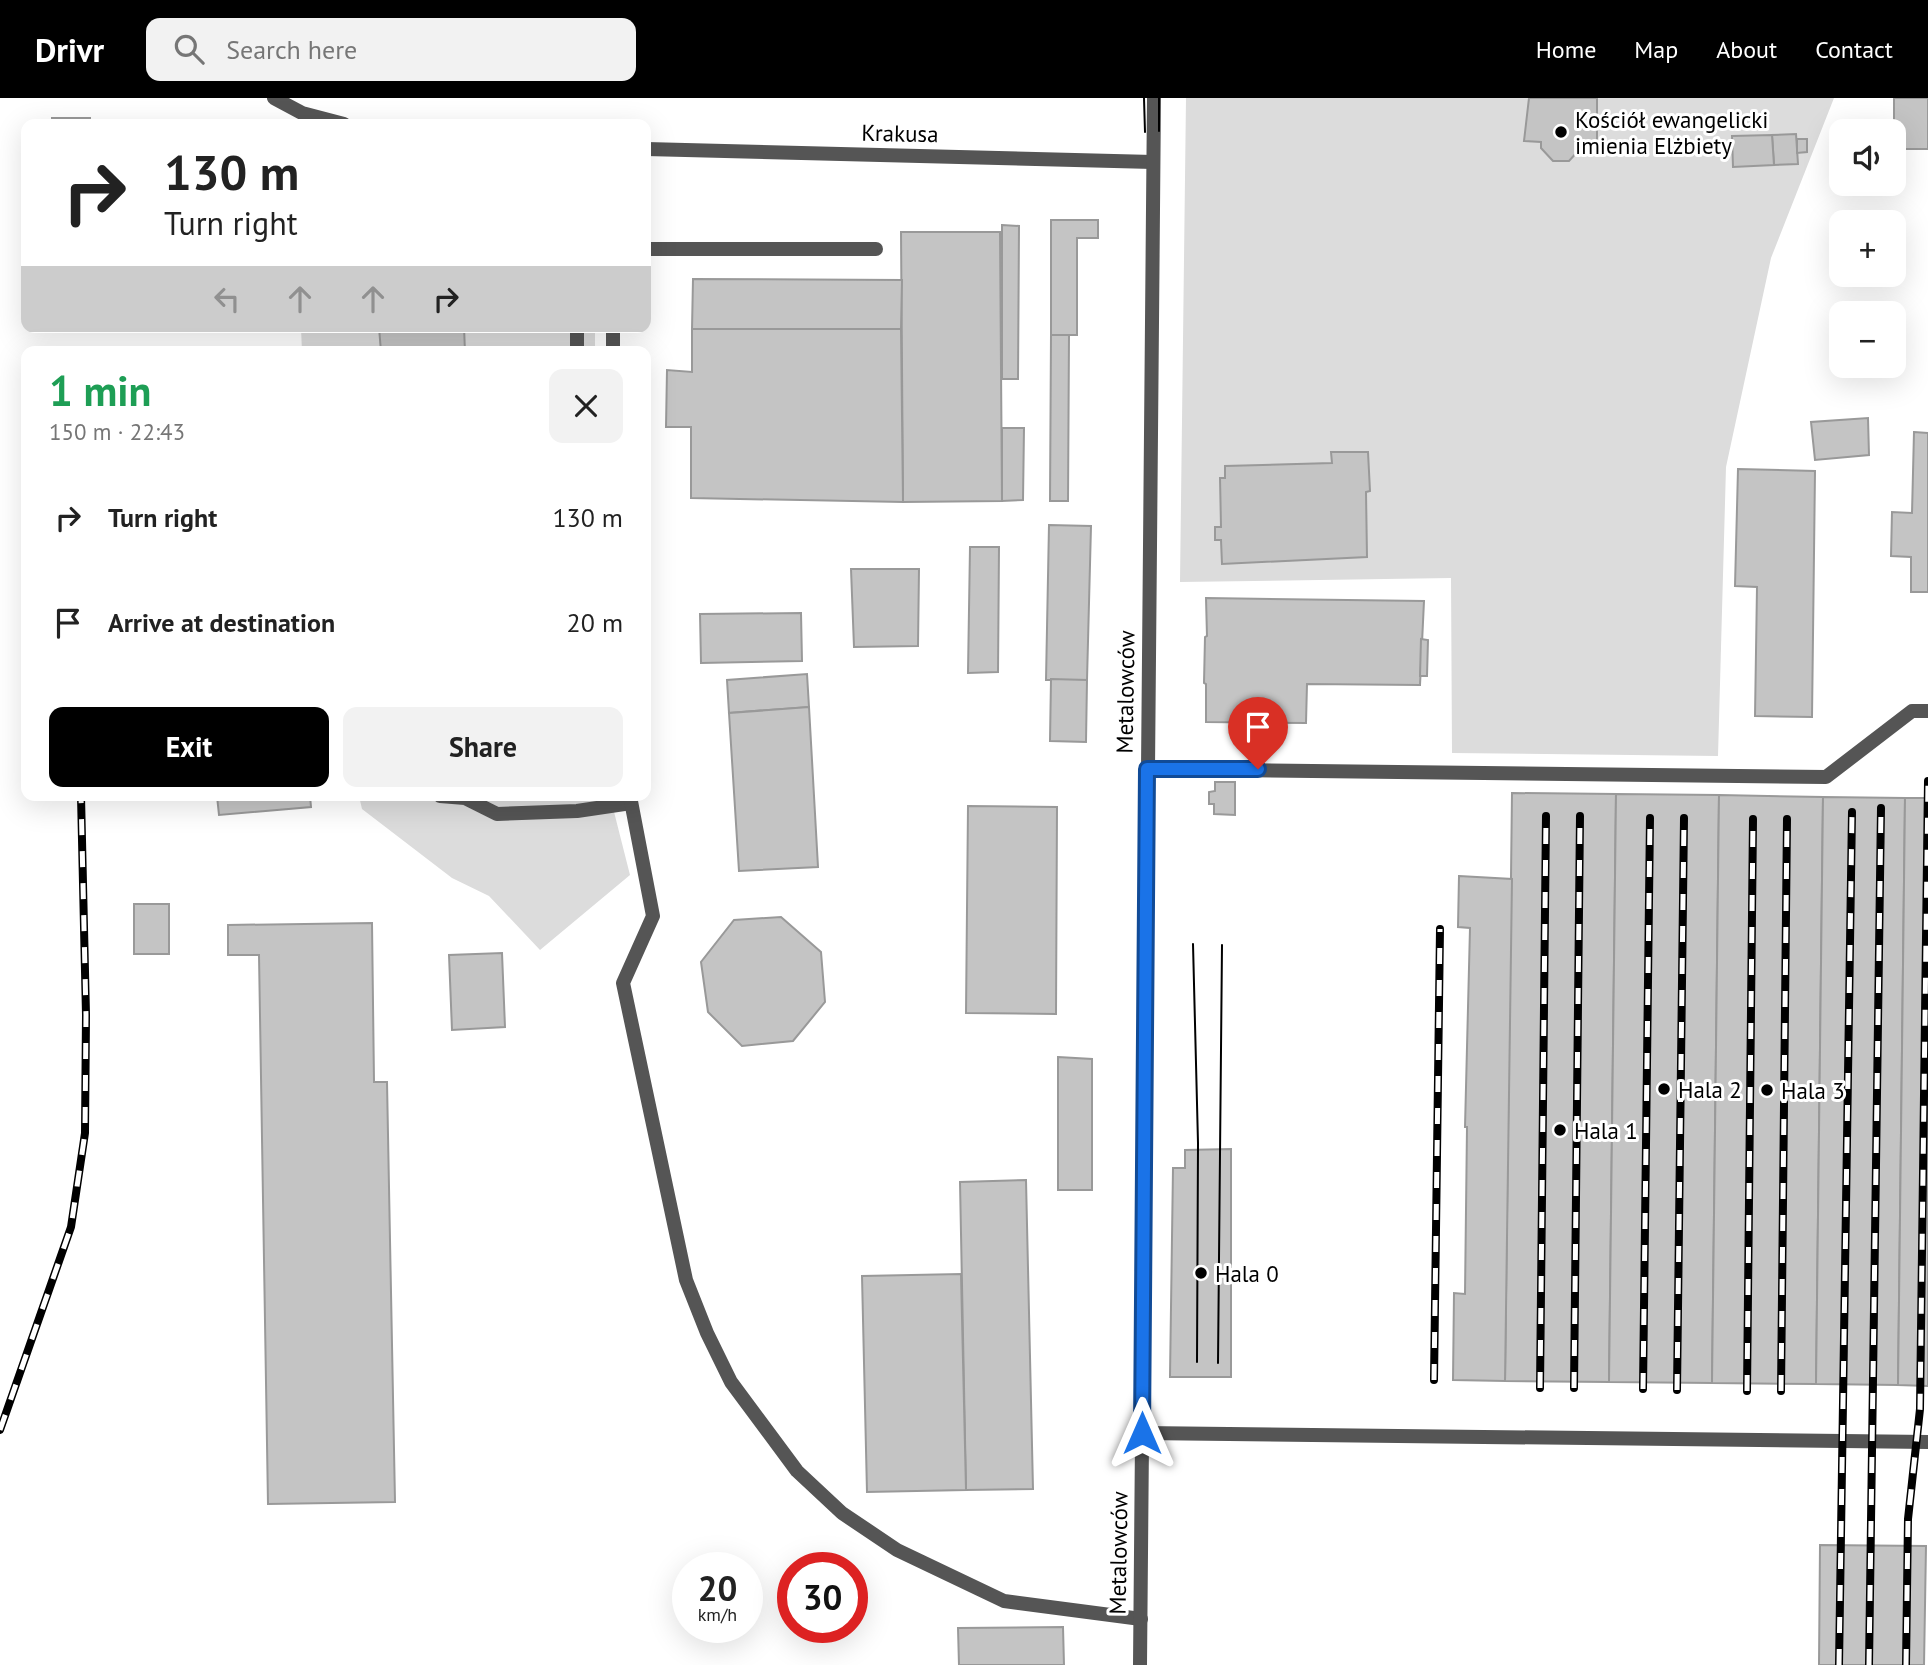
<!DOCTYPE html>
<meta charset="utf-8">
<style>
body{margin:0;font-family:"PT Sans",sans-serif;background:#f2f2f2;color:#222;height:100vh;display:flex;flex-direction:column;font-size:26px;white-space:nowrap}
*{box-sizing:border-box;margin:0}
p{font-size:23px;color:#767676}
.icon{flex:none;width:38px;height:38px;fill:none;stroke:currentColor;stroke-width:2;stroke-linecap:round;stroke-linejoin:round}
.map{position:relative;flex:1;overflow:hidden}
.sheet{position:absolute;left:21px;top:248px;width:630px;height:455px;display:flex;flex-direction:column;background:#fff;border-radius:14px;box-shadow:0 7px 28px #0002}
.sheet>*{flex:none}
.top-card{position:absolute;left:21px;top:21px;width:630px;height:214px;border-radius:14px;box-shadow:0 7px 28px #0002;background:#fff;color:#222;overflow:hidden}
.controls{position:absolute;left:1829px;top:21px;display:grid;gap:14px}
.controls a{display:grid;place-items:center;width:77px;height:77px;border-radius:14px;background:#fff;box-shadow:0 7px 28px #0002;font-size:35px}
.speed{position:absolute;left:672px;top:1454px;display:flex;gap:14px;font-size:35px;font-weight:700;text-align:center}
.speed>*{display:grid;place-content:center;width:91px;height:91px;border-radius:50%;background:#fff;box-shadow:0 7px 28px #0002;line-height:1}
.speed small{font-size:18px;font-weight:400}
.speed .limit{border:10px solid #d22;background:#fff;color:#111}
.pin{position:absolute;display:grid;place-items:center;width:60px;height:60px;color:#fff;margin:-72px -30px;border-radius:50% 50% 50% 0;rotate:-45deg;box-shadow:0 0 7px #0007}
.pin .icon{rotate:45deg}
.me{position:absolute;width:77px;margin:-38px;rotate:0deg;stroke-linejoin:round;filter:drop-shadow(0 0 5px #0008)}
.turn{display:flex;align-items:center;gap:24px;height:147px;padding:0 28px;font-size:32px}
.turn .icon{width:91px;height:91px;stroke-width:2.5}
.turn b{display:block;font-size:49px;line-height:60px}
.lanes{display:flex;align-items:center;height:66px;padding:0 28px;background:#0003;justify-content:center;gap:35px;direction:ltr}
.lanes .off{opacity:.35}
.round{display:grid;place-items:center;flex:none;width:74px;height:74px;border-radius:14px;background:#f2f2f2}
.summary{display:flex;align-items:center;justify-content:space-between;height:119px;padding:0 28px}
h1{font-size:42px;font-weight:800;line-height:52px;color:#1e9e55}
.button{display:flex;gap:14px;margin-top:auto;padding:14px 28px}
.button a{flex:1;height:80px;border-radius:14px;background:#000;color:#fff;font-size:28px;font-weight:800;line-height:80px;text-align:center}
.button a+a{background:#f2f2f2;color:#222}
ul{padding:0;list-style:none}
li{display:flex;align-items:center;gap:21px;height:105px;padding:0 28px}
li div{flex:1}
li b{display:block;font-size:26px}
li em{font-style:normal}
header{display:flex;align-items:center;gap:42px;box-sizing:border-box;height:98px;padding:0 35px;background:#000;color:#fff}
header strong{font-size:33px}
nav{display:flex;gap:38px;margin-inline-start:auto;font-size:24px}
.search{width:490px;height:63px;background:#f2f2f2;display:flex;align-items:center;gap:18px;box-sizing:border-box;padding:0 24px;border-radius:14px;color:#767676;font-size:26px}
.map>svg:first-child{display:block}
.green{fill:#dcdcdc}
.building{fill:#c4c4c4;stroke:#999;stroke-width:2}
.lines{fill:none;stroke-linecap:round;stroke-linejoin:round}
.service{stroke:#555;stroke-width:14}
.minor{stroke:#555;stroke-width:14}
.tram{stroke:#000;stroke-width:2}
.rail-casing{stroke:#000;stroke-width:8}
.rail{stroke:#fff;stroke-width:5;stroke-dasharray:16;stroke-linecap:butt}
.route-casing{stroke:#114b97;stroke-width:18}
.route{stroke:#1a73e8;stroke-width:12}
.poi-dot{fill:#000;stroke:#fff;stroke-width:2.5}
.labels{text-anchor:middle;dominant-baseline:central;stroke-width:6;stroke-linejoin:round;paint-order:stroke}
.poi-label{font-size:23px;fill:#000;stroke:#fff;text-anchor:start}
.street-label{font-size:23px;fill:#000;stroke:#fff}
</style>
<header>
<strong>Drivr</strong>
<div class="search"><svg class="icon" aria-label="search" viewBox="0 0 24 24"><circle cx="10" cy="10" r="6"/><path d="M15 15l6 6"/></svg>Search here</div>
<nav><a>Home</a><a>Map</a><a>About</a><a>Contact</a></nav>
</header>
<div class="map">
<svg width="1928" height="1567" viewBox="0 0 1928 1567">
<rect width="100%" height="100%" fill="#fff"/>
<g class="green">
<path d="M1186,0H1834L1771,160L1726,369L1718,658L1452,655L1451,480L1180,484Z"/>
<path d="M301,229H595V254H302Z"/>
<path d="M359,698H610L630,777L540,852L489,798L452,780L362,711Z"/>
</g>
<g class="building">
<path d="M1529,0H1597V45H1580L1579,52L1569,63H1553L1541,50V44L1524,43Z"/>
<rect x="1894" y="0" width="34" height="51"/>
<rect x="52" y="20" width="38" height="6"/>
<path d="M1796,36L1798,66L1774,67L1772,37Z"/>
<path d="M1772,37L1774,67L1733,69L1732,38Z"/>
<path d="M1797,41H1807V54L1797,55Z"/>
<path d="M1051,122H1098V140H1077V237H1051Z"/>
<path d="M1002,127L1019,128L1018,281H1002Z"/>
<path d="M901,134H1000L1002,403L903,404Z"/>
<path d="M693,181L902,182L901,231H692Z"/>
<path d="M379,229H464L465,254H381Z"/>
<path d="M692,231H901L903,404L691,400V329H666L667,272L692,274Z"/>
<path d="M1051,237H1069L1068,403H1050Z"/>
<path d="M1868,320L1869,357L1815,362L1811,324Z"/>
<path d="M1002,330H1024L1023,402L1002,403Z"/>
<path d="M1914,334L1928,335V494H1911V459L1891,458L1892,414L1912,415Z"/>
<path d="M1331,354H1368L1370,393L1366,394L1367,459L1222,466L1221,442H1215V429H1221L1220,380H1225V368L1332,365Z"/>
<path d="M1738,371L1815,373L1812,619L1755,618L1757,489L1735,488Z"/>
<path d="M1049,427L1091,428L1087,582H1046Z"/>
<path d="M970,449H999L998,574L968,575Z"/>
<path d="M851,471H919L918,548L854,549Z"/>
<path d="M1206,500L1424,503L1420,587L1307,586L1306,625L1206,624V586L1204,585L1205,539L1207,538Z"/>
<path d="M801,515L802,563L701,565L700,516Z"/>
<path d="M1421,541L1428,542L1427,578H1420Z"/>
<path d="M807,576L809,609L729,615L727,582Z"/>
<path d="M1051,581L1087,582L1086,644L1050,643Z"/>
<path d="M809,609L818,769L739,773L729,615Z"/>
<path d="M1215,684H1235V717L1214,716V706H1209V694L1215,693Z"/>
<path d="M1512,695L1616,696L1609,1284L1505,1283Z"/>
<path d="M1616,696L1719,697L1712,1285L1609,1284Z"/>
<path d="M1719,697L1823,699L1816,1286L1712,1285Z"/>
<path d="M217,698H310L311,709L219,717Z"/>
<path d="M1823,699L1905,700L1898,1287L1816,1286Z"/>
<path d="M1905,700H1928V1288L1898,1287Z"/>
<path d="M968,708L1057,709L1056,916L966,915Z"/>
<path d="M1459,778L1512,781L1505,1283L1453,1282L1454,1195L1465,1196L1467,1029H1465L1470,830L1458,829Z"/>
<rect x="134" y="806" width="35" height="50"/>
<path d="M781,819L821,854L825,904L793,943L742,948L708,914L701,864L734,822Z"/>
<path d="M372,825L374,984H387L395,1404L268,1406L259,857H228V827Z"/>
<path d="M502,855L505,929L452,932L449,857Z"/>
<path d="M1058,959L1092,961V1092H1058Z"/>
<path d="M1231,1051V1279H1170L1173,1070H1185V1052Z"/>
<path d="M1026,1082L1033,1391L966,1392L960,1084Z"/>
<path d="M961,1176L966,1392L867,1394L862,1178Z"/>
<path d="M1820,1447L1926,1448L1924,1567H1819Z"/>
<path d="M1063,1529L1064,1567H959L958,1530Z"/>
</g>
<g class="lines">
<g class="service">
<path d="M646,151H876"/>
<path d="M577,229V254"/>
<path d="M613,229V254"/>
<path d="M1147,671L1826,679L1912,613H1928"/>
<path d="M440,698L465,700L497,716L577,713L631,705"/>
<path d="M630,698L653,818L623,885L686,1182L707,1235L731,1284L797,1373L842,1415L897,1452L1004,1503L1141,1521"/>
<path d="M1142,1335L1928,1344"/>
</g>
<g class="minor">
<path d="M274,0L302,15L344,26"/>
<path d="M646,51L1153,64"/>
<path d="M1140,1567L1154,0"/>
</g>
<g class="tram">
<path d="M1144,0L1145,34"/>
<path d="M1159,0V33"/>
<path d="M1193,846L1198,1045L1197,1264"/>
<path d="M1218,1265L1222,847"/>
</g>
<g class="rail-casing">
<g id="rail">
<path d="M1434,1282L1440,831"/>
<path d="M1540,1290L1546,718"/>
<path d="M1574,1290L1580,718"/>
<path d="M1643,1291L1650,720"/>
<path d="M1677,1292L1684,720"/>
<path d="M1747,1293L1753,721"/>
<path d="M1781,1293L1787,721"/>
<path d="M0,1332L71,1129L85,1035L86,917L81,698"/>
<path d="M1839,1567L1852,714"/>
<path d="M1869,1567L1881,710"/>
<path d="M1906,1567L1908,1421L1920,1311L1928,683"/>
</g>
</g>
<use href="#rail" class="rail"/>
</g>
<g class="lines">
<g class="route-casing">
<path id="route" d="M1142,1335L1147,671H1258"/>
</g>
<use href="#route" class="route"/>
</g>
<g class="poi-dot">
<circle cx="1561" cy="34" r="7"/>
<circle cx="1664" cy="991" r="7"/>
<circle cx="1767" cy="992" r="7"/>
<circle cx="1560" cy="1032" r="7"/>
<circle cx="1201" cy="1175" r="7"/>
</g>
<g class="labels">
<g class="poi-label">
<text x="1575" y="21">Kościół ewangelicki<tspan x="1575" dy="26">imienia Elżbiety</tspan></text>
<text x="1678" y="991">Hala 2</text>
<text x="1781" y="992">Hala 3</text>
<text x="1574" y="1032">Hala 1</text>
<text x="1215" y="1175">Hala 0</text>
</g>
<g class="street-label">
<text transform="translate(900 35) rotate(1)">Krakusa</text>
<text transform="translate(1125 594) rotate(-89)">Metalowców</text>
<text transform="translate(1118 1455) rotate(-89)">Metalowców</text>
</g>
</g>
</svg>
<div class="controls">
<a><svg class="icon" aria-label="sound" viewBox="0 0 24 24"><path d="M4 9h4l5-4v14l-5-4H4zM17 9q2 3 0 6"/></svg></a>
<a>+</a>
<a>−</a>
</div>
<div class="speed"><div>20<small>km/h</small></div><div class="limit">30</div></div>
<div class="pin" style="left:1258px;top:671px;background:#d93025"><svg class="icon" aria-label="arrive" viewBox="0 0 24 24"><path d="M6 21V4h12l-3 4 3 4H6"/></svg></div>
<svg class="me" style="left:1142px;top:1335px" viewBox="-20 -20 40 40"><path d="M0-17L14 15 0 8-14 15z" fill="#1a73e8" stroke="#fff" stroke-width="4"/></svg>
<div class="top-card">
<div class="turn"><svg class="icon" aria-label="right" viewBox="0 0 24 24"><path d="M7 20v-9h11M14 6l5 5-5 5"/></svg><div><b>130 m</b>Turn right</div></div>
<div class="lanes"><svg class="icon off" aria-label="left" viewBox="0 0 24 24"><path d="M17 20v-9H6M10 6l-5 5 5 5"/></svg><svg class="icon off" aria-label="ahead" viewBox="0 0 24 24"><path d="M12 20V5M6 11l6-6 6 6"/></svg><svg class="icon off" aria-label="ahead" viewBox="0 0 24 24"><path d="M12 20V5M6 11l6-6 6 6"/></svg><svg class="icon" aria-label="right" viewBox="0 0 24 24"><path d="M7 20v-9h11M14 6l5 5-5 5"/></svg></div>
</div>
<section class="sheet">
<div class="summary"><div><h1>1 min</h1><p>150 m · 22:43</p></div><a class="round"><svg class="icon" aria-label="close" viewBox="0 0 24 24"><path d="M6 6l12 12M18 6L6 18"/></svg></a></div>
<ul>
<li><svg class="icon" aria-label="right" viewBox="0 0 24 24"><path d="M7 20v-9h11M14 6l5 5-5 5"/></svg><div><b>Turn right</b></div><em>130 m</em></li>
<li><svg class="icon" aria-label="arrive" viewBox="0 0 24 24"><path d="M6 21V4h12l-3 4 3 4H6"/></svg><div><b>Arrive at destination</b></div><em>20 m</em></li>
</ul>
<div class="button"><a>Exit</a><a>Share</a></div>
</section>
</div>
